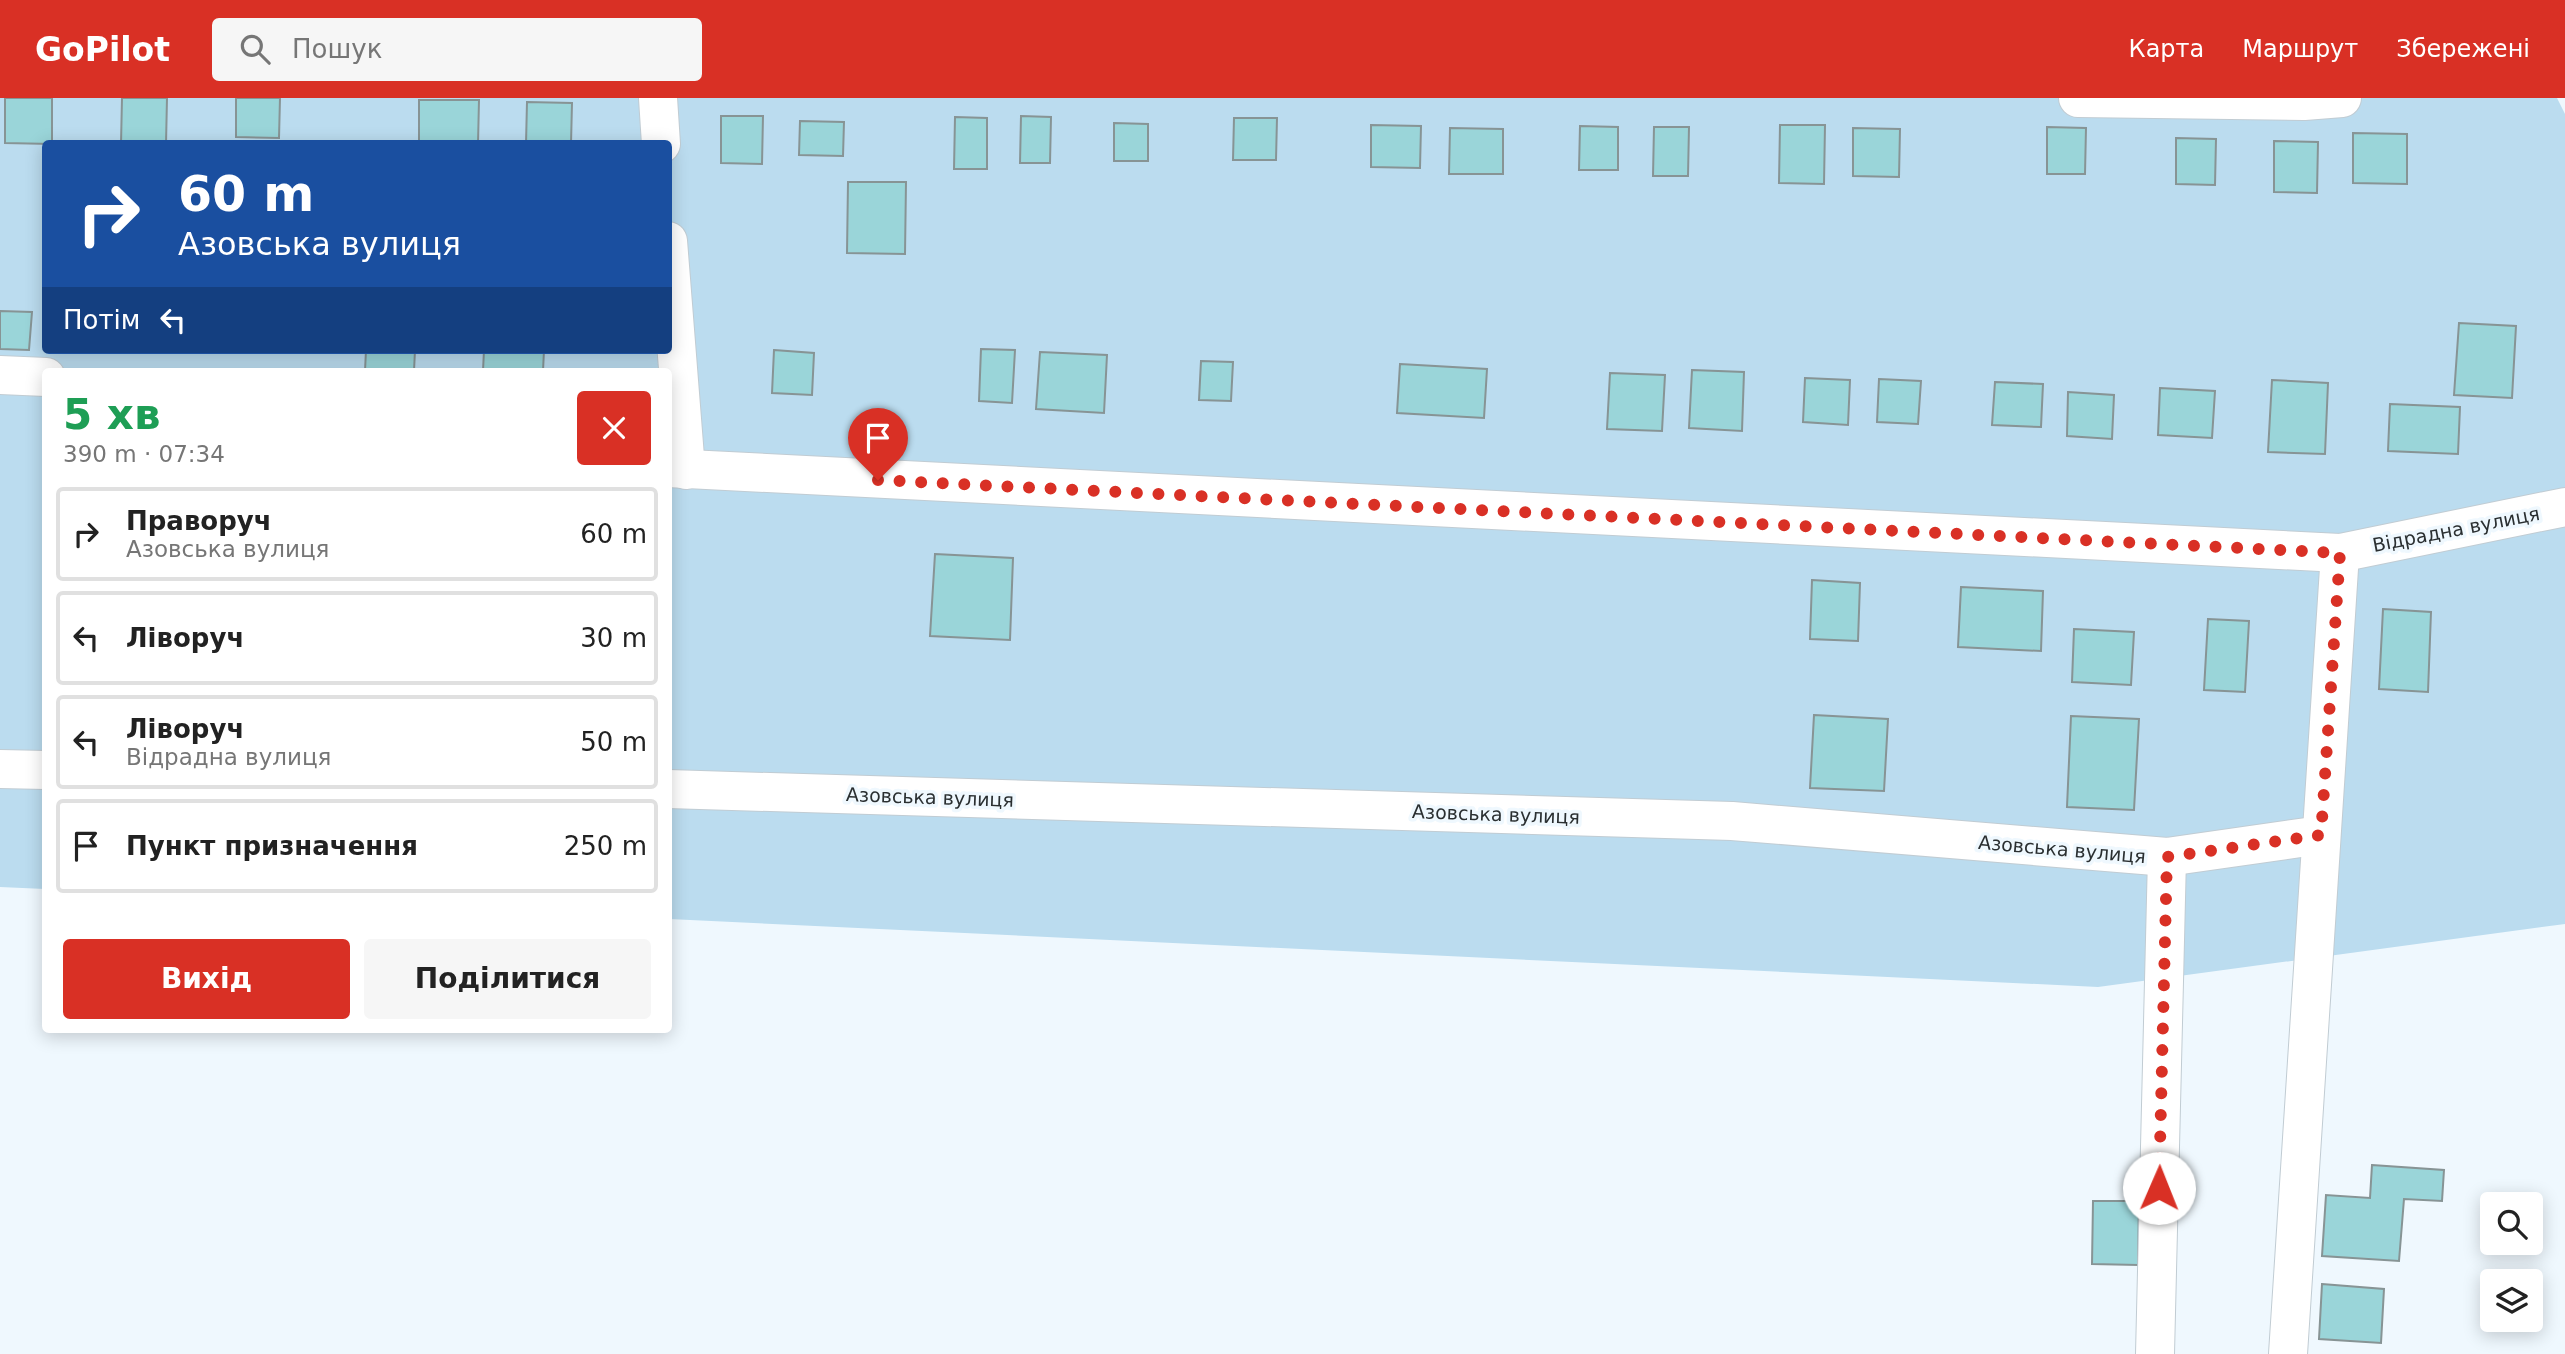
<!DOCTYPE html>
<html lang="uk">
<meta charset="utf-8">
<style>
body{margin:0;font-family:"DejaVu Sans",sans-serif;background:#f6f6f6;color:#222;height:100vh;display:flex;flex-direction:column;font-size:26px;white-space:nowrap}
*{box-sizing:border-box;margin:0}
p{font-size:23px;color:#767676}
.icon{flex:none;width:38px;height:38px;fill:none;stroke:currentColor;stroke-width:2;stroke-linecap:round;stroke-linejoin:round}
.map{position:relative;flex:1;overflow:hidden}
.panel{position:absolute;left:42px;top:270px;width:630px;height:665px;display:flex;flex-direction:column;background:#fff;border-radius:7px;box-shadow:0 4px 18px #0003}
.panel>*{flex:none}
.top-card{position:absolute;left:42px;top:42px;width:630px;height:214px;border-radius:7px;box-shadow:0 4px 18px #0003;background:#1a4fa0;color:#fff;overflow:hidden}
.fabs{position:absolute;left:2480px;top:1094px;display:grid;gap:14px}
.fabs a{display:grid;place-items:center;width:63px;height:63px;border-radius:7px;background:#fff;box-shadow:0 4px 18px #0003;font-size:35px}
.pin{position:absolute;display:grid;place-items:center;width:60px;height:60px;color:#fff;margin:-72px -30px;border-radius:50% 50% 50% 0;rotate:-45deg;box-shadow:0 0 7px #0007}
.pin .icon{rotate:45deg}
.me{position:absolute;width:77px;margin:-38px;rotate:1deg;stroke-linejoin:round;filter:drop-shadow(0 0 5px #0008)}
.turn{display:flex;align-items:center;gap:24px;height:147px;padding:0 21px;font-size:32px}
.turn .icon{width:91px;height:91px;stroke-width:2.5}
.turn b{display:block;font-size:49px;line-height:60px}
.then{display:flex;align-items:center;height:66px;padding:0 21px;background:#0003;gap:14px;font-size:26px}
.round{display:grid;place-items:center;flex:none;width:74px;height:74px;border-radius:7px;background:#f6f6f6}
.headline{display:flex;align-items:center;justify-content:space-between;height:119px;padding:0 21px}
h1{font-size:42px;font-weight:600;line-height:52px;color:#1e9e55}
.action{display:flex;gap:14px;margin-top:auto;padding:14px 21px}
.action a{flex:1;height:80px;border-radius:7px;background:#d93025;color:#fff;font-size:28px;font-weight:600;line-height:80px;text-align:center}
.action a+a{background:#f6f6f6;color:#222}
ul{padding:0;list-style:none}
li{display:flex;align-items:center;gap:21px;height:94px;margin:0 14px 10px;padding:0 7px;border:4px solid #e0e0e0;border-radius:7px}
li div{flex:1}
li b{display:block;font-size:26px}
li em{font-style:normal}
header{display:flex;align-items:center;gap:42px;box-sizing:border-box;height:98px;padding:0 35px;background:#d93025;color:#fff}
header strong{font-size:33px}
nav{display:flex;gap:38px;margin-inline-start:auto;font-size:24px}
.search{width:490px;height:63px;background:#f6f6f6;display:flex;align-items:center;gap:18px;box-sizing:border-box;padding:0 24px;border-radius:7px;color:#767676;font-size:26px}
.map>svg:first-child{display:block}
.green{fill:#bbdcef;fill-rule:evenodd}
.building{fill:#9ad5d9;stroke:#879495;stroke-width:2}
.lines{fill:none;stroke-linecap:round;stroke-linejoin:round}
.minor-casing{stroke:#c1ccd3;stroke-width:40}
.minor{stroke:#fff;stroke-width:38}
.route{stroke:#d93025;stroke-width:12;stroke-dasharray:0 21.6}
.labels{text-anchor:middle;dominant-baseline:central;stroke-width:7;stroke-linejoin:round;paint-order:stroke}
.street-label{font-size:19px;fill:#2a2f31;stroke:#eff8fe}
</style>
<header>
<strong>GoPilot</strong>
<div class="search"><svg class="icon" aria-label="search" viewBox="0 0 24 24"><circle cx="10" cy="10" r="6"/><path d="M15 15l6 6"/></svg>Пошук</div>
<nav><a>Карта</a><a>Маршрут</a><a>Збережені</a></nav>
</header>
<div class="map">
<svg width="2565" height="1256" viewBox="0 0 2565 1256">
<rect width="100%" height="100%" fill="#eff8fe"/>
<path class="green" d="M0,0H2557L2565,16V826L2098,889L669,821L668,273H46L45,791L0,789ZM46,46H668V252H46Z"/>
<g class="building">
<path d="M5,0H52V46L5,45Z"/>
<path d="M122,0H167L166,46H121Z"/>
<path d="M236,0H280L279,40L236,39Z"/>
<path d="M419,2H479L478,46H419Z"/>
<path d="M527,4L572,5L571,46H526Z"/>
<path d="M721,18H763L762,66L721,65Z"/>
<path d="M1021,18L1051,19L1050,65H1020Z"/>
<path d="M955,19L987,20V71H954Z"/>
<path d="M1234,20H1277L1276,62H1233Z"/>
<path d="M800,23L844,24L843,58L799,57Z"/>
<path d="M1114,25L1148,26V63H1114Z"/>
<path d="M1371,27L1421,28L1420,70L1371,69Z"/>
<path d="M1780,27H1825L1824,86L1779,85Z"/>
<path d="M1580,28L1618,29V72H1579Z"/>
<path d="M1654,29H1689L1688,78H1653Z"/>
<path d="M2047,29L2086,30L2085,76H2047Z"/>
<path d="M1450,30L1503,31V76H1449Z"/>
<path d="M1853,30L1900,31L1899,79L1853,78Z"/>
<path d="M2353,35L2407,36V86L2353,85Z"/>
<path d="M2176,40L2216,41L2215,87L2176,86Z"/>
<path d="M2274,43L2318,44L2317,95L2274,94Z"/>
<path d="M848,84H906L905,156L847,155Z"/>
<path d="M0,213L32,214L29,252L0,251Z"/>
<path d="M2459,225L2516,228L2512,300L2454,297Z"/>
<path d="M981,251L1015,252L1012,305L979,303Z"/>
<path d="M366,252H415L414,273H365Z"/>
<path d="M484,252H544L543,273H483Z"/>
<path d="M774,252L814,255L812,297L772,295Z"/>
<path d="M1040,254L1107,257L1104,315L1036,311Z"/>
<path d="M1201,263L1233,264L1231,303L1199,302Z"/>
<path d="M1400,266L1487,271L1484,320L1397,315Z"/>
<path d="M1692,272L1744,274L1742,333L1689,330Z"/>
<path d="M1610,275L1665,277L1662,333L1607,331Z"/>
<path d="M1805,280L1850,282L1848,327L1803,324Z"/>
<path d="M1879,281L1921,283L1918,326L1877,324Z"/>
<path d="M2272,282L2328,285L2325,356L2268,354Z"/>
<path d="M1995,284L2043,286L2041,329L1992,327Z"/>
<path d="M2160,290L2215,293L2212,340L2158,337Z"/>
<path d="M2068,294L2114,297L2112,341L2067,338Z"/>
<path d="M2390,306L2460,309L2458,356L2388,353Z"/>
<path d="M935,456L1013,460L1010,542L930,538Z"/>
<path d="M1812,482L1860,485L1858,543L1810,541Z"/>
<path d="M1961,489L2043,493L2041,553L1958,549Z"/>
<path d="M2383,511L2431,514L2428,594L2379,591Z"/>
<path d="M2208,521L2249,523L2245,594L2204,592Z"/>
<path d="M2074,531L2134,534L2131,587L2072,584Z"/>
<path d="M1814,617L1888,621L1884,693L1810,690Z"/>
<path d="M2071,618L2139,621L2134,712L2067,709Z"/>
<path d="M2372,1067L2444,1072L2442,1103L2404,1101L2399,1163L2322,1158L2326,1097L2370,1100Z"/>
<path d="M2093,1103H2139L2138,1167L2092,1166Z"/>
<path d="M2322,1186L2384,1191L2381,1245L2319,1241Z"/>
</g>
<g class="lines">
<g class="minor-casing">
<g id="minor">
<path d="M658,0L661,46"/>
<path d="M2078,0L2304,3L2342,0"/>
<path d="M668,143L686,372"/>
<path d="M0,277L46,279"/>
<path d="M668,370L2340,455L2565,409"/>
<path d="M0,671L46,672"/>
<path d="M668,691L1732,723L2167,759L2321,737"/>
<path d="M2155,1256L2167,759"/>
<path d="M2288,1256L2340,455"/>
</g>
</g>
<use href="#minor" class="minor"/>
</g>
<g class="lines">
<path class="route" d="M878,382L2340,455L2321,737L2167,759L2159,1090"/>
</g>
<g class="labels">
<g class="street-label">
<text transform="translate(2456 431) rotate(-11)">Відрадна вулиця</text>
<text transform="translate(930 699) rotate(2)">Азовська вулиця</text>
<text transform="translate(1496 716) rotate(2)">Азовська вулиця</text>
<text transform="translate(2062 751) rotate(5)">Азовська вулиця</text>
</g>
</g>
</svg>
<div class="fabs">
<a><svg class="icon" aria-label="search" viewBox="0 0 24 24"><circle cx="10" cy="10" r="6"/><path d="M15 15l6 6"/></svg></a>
<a><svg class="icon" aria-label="layers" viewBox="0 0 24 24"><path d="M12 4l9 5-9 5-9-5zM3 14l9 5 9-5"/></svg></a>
</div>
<div class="pin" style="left:878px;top:382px;background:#d93025"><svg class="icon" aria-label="arrive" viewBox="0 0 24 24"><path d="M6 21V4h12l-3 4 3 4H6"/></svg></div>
<svg class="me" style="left:2159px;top:1090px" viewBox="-20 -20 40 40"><circle r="19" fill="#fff"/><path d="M0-13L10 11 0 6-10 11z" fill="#d93025"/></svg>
<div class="top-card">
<div class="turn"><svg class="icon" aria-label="right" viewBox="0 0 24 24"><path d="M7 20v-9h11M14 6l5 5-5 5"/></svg><div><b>60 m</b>Азовська вулиця</div></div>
<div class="then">Потім<svg class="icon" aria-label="left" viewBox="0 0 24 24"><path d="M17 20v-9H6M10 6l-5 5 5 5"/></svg></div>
</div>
<section class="panel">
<div class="headline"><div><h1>5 хв</h1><p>390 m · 07:34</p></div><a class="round" style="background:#d93025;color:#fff"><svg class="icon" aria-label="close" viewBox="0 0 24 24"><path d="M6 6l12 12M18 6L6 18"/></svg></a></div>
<ul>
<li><svg class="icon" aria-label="right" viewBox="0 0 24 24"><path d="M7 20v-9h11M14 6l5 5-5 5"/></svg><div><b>Праворуч</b><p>Азовська вулиця</p></div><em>60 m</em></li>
<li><svg class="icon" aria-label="left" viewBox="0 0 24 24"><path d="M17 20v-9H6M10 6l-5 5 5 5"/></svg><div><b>Ліворуч</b></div><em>30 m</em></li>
<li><svg class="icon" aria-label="left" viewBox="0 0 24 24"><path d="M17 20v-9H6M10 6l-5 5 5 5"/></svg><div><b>Ліворуч</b><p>Відрадна вулиця</p></div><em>50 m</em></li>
<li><svg class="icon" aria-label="arrive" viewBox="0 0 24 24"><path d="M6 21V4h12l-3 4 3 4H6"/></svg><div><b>Пункт призначення</b></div><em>250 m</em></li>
</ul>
<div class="action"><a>Вихід</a><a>Поділитися</a></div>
</section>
</div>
